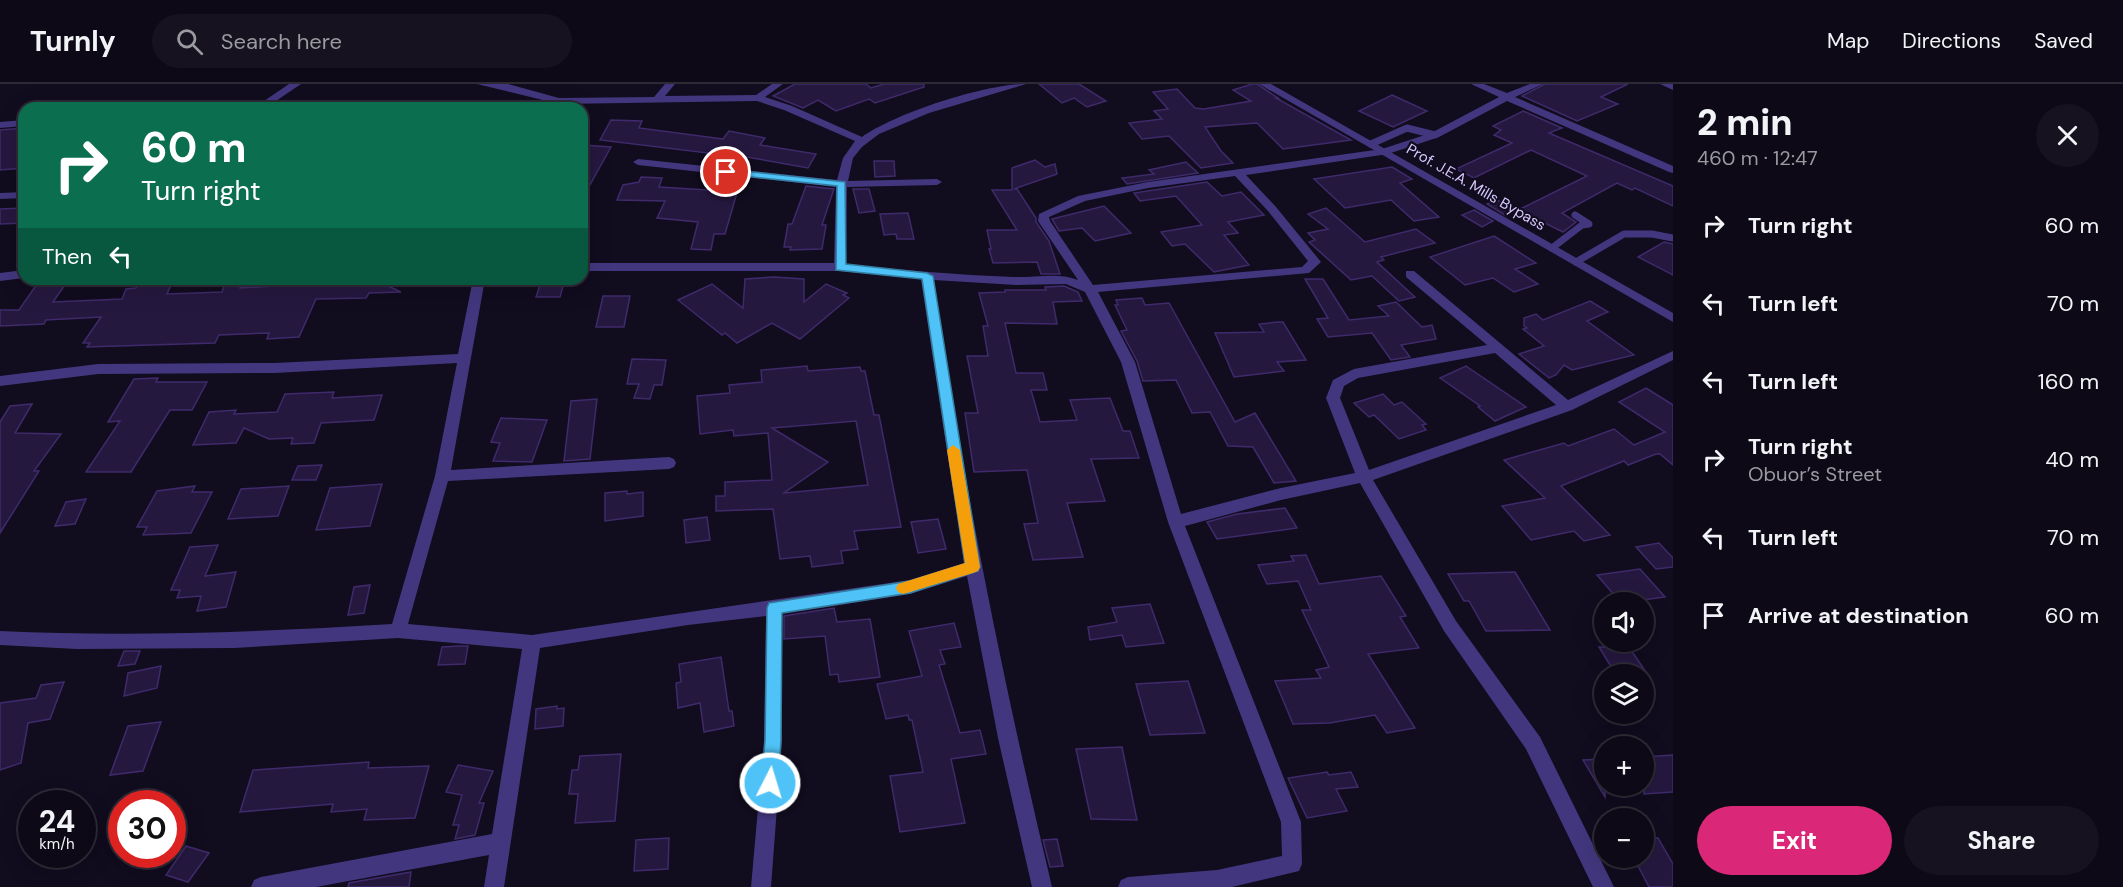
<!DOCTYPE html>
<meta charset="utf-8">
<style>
body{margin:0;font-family:"DM Sans",sans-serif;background:#16121f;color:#f1f3f6;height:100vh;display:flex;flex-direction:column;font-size:22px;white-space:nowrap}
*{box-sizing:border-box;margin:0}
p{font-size:20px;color:#9a9aa1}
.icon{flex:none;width:33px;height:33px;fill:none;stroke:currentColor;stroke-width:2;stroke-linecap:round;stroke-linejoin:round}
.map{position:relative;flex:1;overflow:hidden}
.panel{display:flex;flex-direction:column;background:#0d0916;width:450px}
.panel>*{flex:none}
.hud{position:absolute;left:18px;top:18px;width:570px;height:183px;border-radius:18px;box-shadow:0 6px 24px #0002,0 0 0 2px #2d2a35;background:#0b6e4f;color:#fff;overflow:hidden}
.tools{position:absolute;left:1594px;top:508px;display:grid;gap:12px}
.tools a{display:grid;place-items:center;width:60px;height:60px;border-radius:50%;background:#0d0916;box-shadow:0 6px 24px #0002,0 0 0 2px #2d2a35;font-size:30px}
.speed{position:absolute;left:18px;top:706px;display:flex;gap:12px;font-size:30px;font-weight:700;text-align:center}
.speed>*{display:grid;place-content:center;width:78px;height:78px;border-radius:50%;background:#0d0916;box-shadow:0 6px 24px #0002,0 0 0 2px #2d2a35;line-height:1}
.speed small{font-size:15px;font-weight:400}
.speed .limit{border:9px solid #d22;background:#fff;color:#111}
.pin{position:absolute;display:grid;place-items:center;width:51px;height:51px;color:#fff;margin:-26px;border:3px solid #fff;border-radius:50%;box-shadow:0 2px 6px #0007}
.me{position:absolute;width:66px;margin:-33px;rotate:5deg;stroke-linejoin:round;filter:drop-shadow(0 0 4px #0008)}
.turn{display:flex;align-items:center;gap:21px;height:126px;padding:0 24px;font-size:27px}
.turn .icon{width:78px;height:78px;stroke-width:2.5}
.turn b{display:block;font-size:42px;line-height:51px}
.then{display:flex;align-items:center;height:57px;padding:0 24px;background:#0003;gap:12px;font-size:22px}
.round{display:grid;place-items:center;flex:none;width:63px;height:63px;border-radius:32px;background:#16121f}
.summary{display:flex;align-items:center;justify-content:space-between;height:102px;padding:0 24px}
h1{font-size:36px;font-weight:800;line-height:45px}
.primary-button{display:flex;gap:12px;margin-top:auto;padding:12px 24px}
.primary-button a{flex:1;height:69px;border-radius:36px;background:#db2777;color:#fff;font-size:24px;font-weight:800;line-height:69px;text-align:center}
.primary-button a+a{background:#16121f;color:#f1f3f6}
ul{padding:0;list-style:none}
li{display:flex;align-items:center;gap:18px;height:78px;padding:0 24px}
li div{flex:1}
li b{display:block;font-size:22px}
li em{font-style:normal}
header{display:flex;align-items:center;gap:36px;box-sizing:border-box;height:84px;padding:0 30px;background:#0d0916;border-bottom:2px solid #2d2a35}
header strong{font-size:28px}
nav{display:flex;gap:33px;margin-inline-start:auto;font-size:21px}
.search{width:420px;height:54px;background:#16121f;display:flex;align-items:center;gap:15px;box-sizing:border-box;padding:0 21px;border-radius:33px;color:#9a9aa1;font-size:22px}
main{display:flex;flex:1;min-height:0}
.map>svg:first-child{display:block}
.building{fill:#25183f;stroke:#3f2a6b;stroke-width:1.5;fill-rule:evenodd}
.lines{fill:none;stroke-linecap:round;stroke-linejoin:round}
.service{stroke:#42377e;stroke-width:7}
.minor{fill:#42377e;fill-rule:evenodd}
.tertiary{fill:#42377e;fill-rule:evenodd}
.route{fill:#4fc3f7;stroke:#337fa1;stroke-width:1.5}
.slow{fill:#f59e0b}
.labels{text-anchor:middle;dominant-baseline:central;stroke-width:4.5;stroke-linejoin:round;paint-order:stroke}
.far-street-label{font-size:15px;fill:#d6c9ff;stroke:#110c1e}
</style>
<header>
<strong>Turnly</strong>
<div class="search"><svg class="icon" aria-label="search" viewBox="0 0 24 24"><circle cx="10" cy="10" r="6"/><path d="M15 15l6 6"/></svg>Search here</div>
<nav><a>Map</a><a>Directions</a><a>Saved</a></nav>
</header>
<main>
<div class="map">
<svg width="1673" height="803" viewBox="0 0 1673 803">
<rect width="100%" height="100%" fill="#110c1e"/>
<g class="building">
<path d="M795,0H866L871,4L884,0H924V3L875,19L869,15L836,27L818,16L803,24L773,12Z"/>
<path d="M1039,0H1079L1106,17L1087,23L1074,14L1062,19Z"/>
<path d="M1252,0H1257L1278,14H1276L1351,56L1283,65L1257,39L1205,43L1221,67L1233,79L1201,84L1169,52L1142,55L1129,39L1162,35L1154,27L1168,25L1153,8L1177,5L1195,24L1204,25L1251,17L1233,6Z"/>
<path d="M1545,0H1628L1601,13L1618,20L1577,37L1522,12Z"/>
<path d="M1392,11L1427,27L1393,43L1359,27Z"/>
<path d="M1523,27L1562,44L1549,49L1673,102V122L1635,104L1632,106L1617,99L1562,129L1576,138L1563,148L1543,138L1540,140L1516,127L1506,132L1487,120L1497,116L1516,127L1587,92L1531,66L1474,94L1456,85L1512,59L1494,51L1501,46L1493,42Z"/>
<path d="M611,36L642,37L639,44L723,55L729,47L765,54L760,61L816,70L808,84L747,73L744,84L716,81L718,74L706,72L708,69L600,56Z"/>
<path d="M24,44V84L0,86V46Z"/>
<path d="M582,61L611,63L582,115Z"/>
<path d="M1035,76L1045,83L1055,80L1057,90L1014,105H1017L1036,134V138L1049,157L1060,190H1041L1037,178L993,179L989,165H991L987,146H1017L992,106H1012V84Z"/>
<path d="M874,77H894L895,92L875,93Z"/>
<path d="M1186,78L1198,89L1127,100L1122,94L1154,90L1149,86Z"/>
<path d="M1392,83L1412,95L1400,99L1439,133L1414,137L1391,116L1345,124L1314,95Z"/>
<path d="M713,92L741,95L725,150H714L711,166L691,165L698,138L657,134L665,117L617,116L623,101L639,98L641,93L662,94L659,103L708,106Z"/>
<path d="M1207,98L1222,112L1241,108L1264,131L1228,138L1238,149L1224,151L1249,181L1214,188L1185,160L1172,162L1161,148L1202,141L1176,112L1140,117L1134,109Z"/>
<path d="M806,102L834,105L822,141H826L822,165L790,166L791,163H784L788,140H792Z"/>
<path d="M853,105H869L875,127L859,129Z"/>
<path d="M1104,122L1131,149L1095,157L1082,144L1059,147L1052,135Z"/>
<path d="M24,124V139L0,140V125Z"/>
<path d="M1326,124L1365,158L1416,145L1435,159L1381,173L1384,176L1377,178L1415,213L1399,217L1372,192L1351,196L1309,158L1315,156L1308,149L1328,145L1308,130Z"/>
<path d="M1474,126L1493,137L1482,143L1462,131Z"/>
<path d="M908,129L914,155H897L896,150L884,151L880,130Z"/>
<path d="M1494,152L1536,179L1515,185L1538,200L1514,208L1493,194L1465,201L1430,173Z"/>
<path d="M1664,158L1673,160V191L1638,173Z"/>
<path d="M774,193L804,195V218L826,200L847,209L843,211L849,214L800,255L772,239L737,259L725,249L722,251L678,216L712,200L743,224L745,195Z"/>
<path d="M331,195H373L401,208L369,209L366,214L316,215L299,253L267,255L269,249L219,251L215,259L87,263L90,259H83L101,233L46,236L44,240L0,242V226H19L37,200L67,198L53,218L122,215L126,205L136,204L138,200L162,197L160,202L171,201L167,210L222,208L224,202L241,201L240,204L291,201L301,196Z"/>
<path d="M542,195H565L560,213H536Z"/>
<path d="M1305,195H1323L1349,236L1389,232L1378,222L1396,218L1422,243L1432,241L1436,255L1401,261L1410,273L1391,276L1372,249L1328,253L1317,235L1328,234Z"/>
<path d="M1064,202L1078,208L1082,217L1053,218L1057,240L1005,239L1016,289H1043L1047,306H1031L1040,338L1077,336L1070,316L1110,314L1123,347H1130L1139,374L1091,375L1105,417L1067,419L1083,473L1033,476L1024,440L1038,439L1027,386L974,388L965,329H978L967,272H988L983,242H988L979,209L1005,208V206H1046L1045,203Z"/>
<path d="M603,212H630L624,243H596Z"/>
<path d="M1142,214L1145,221L1169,219L1235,338L1255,329L1296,397L1274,399L1253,363L1228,362L1210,328L1192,329L1176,296L1143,297L1137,277L1121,247L1127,246L1115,221H1118L1116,216Z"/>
<path d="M1590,217L1608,228L1587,237L1634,271L1572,286L1564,281L1556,291L1549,294L1519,270L1544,262L1523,245L1527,244L1524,242V234L1536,230L1543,236Z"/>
<path d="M1278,238H1283L1306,276L1277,278L1284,287L1234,293L1215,249L1264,248L1259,240Z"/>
<path d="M632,275L666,276L662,301H654L650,315L634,314L639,300H627Z"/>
<path d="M807,282L808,287L860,283L861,287H865L874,331H879L901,443L854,447L858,465L841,467L843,479L812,483L810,472L780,475L773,425L716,427V412H725V398L772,396L768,349L734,352L733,346L700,350L697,312L730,309L729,301L762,298L761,286ZM856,337L868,401L784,409L828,378L772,344Z"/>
<path d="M1466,282L1526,323L1495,337L1478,323L1480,322L1440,294Z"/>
<path d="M158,294L156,298H207L192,326H170L131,388H86L120,337L108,338L134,295Z"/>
<path d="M1646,304L1673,321V381L1660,370H1656L1628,381L1624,377L1561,402L1610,451L1584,457L1574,447L1531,456L1502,422L1545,414L1504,376L1564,359L1568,362L1614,345L1634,361L1665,348L1619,318Z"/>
<path d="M334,308L332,314L382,311L374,336L321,339L314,359L291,360L293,354L269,355L244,344L236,359L193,361L209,328L236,326L234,330L277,328L285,310Z"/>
<path d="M1383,310L1394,321L1402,318L1426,340L1422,341L1426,346L1399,355L1374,331L1369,333L1354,319Z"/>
<path d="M597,315L590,375L564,377L571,317Z"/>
<path d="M32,320L15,349L61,350L34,387H39L0,449V338L10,322Z"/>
<path d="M501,334L547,336L532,378L493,377L500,359L491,358Z"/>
<path d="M322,381L316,396H292L298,382Z"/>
<path d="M382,400L370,442L316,446L330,404Z"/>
<path d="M195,402L192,408H212L191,449L143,451L147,443H137L157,407Z"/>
<path d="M289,402L278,432L228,435L241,405Z"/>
<path d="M627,407V410L643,408V432L605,437V409Z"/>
<path d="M86,415L75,440L55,442L66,418Z"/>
<path d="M1285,424L1297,444L1217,455L1207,438L1237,430Z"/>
<path d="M707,433L710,456L686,459L684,436Z"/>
<path d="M938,435L946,465L918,469L911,438Z"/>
<path d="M1659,459L1673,474V483L1656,485L1636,463Z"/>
<path d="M218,461L205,492L236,488L226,523L197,527L201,512L177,514L180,506H171L190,463Z"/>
<path d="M1306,471L1319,500L1381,492L1406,532L1400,533L1419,564L1368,570L1415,644L1387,649L1375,631L1330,639L1293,640L1275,597L1321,594L1316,586L1329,583L1302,526H1311L1298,497L1267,500L1258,481L1294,477L1291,472Z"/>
<path d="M1640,485L1665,513L1621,519L1597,491Z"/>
<path d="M1515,488L1550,546L1486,547L1469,517H1464L1448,490Z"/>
<path d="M370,501L364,529L348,531L354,503Z"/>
<path d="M1150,520L1164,559L1126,563L1122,551L1090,556L1088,543L1117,538L1112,524Z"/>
<path d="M834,524L837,538L870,535L880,593L839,598L838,590L830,591L825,552L784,555V532Z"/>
<path d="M954,539L961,563L940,566L945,580L939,581L960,649L980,646L986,670L951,675L965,739L900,748L890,692L923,688L912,636H909L908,631L886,635L877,600L922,592L909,547Z"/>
<path d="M459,562H468L465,580L438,581L442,563Z"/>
<path d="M1599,563H1629L1648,591H1616Z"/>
<path d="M124,567H140L135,580L118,582Z"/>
<path d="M721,573L729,627H732L734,642L704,648L700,619L678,624L676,599L681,598L679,580Z"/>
<path d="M161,582L157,604L124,612L128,589Z"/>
<path d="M1188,597L1205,649L1150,651L1136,600Z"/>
<path d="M64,598L50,635L28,639L21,679L0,686V619L36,614L41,601Z"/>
<path d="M557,622V625L564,624L563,642L535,645L536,625Z"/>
<path d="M161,638L143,687L110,691L128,642Z"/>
<path d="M1122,663L1137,736L1091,735L1076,665Z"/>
<path d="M621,670L615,737L575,739L578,710H569L572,686H578L580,672Z"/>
<path d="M1673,671V708L1644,710V673Z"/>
<path d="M1605,675V713L1583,676Z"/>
<path d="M369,678L368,684L429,682L415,734L364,736L367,725L331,728L333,720L240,728L253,686Z"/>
<path d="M458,681L493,687L479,719H484L475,751L455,755L459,741H453L462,711L446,708Z"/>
<path d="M1327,688L1329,691L1351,688L1358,703L1336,705L1347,727L1307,734L1288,694Z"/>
<path d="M1644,753L1658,754L1673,780V803H1649L1634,774H1644Z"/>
<path d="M669,754L668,785L634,787L636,756Z"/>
<path d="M1057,755L1063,782L1050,783L1043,756Z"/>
<path d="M186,762L209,769L188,798L166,791Z"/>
<path d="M411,788L409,803H348L349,799Z"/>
</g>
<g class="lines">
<g class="service">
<path d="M1371,60L1407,44L1435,51"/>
<path d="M1552,164L1582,141L1589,140L1575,131"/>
<path d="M1576,178L1624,150H1652L1673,154"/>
</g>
<g class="minor">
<path d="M289,0H301L270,21L246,24L264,17Z"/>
<path d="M477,0H508L559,14L654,13L665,0H675L665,12L756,11L772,0H783L765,13L792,22L862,53C896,29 985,0 1026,0L929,29L879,50L862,63L853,74L848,97L937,95L942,98L937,101L847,103L846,180C902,186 957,191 1013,193C1034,194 1058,188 1078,196L1038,137L1039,130L1078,112L1148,98L1382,65L1431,49L1499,13L1471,0H1484L1507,9L1530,0H1543L1515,13L1673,82V89L1669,88L1507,17L1439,53L1388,70L1246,91L1276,123L1321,178L1309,189L1098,208L1135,278L1181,430L1281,404L1355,389L1326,314L1333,296L1354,285L1487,261L1406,193V187H1414L1568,316L1673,267V276L1572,326L1373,396L1456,537L1540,653L1614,803H1593L1526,665L1444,547L1360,399L1281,416L1185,442L1301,738L1302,780L1299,787L1232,803H1118L1121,796L1128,793L1217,786L1282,772L1281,738L1168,438L1121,278L1085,208L1066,200L1016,201L934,196C963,401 1004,602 1052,803H1032L998,654L967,492L910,510L782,530V657L771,803H751L764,657L766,532L688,541L540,564L504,803H484L489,771L316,803H251L254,796L261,793L492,750L522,565L398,554L234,564L77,565L0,561V547C131,553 261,548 392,540L435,392L457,279L275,289L98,290L0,302V292L98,280L275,279L458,270L473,195H485L451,386L669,373L674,375L676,379L674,383L669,385L448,397L408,540L532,551L910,496L964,479L921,195L840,187H582V179H834L836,103L638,81L633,78L638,75L837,96L843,74L855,57L784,26L757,17L559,20ZM1235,92L1268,127L1308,177L1302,183L1093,201L1050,137L1049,133L1085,117L1148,104ZM1495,269L1556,321L1369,386L1340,314L1344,302L1358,294Z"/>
<path d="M1660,0H1673V6Z"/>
<path d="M24,36V42L0,44V38Z"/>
<path d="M24,108V114L0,115V109Z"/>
<path d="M24,186V194L0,197V189Z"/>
</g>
<path class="tertiary" d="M1259,0H1271L1673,229V238Z"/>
</g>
<path class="route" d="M726,85L845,98L846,180L927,189L933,192L980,483L978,487L910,509L782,529L781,657L778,699L776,705L770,707L763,705L761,699L765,657L767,524L769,519L910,497L965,480L922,195L836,186L837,102L723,90L721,88Z"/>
<path class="slow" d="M953,361L960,366L980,483L978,487L973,489L903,510L898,508L896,504L898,500L965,479L947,366Z"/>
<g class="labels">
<g class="far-street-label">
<text transform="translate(1476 103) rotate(30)">Prof. J.E.A. Mills Bypass</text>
</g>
</g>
</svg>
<div class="tools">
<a><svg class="icon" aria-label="sound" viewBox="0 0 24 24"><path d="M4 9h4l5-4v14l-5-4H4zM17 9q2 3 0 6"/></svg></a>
<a><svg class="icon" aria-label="layers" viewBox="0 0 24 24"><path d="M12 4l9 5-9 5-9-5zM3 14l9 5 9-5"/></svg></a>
<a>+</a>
<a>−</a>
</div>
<div class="speed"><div>24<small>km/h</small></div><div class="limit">30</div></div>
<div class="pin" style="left:726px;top:88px;background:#d93025"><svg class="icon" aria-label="arrive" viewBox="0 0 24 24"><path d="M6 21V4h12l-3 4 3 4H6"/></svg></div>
<svg class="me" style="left:770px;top:699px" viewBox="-20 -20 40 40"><circle r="17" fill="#4fc3f7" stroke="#fff" stroke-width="3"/><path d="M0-11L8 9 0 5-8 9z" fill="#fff"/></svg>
<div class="hud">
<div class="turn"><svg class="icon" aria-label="right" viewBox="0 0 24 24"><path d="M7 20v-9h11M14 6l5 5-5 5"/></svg><div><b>60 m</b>Turn right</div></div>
<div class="then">Then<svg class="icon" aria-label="left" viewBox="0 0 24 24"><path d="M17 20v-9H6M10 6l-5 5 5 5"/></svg></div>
</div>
</div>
<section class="panel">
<div class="summary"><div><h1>2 min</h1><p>460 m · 12:47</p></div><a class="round"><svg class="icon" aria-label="close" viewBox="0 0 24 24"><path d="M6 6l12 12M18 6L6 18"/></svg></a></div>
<ul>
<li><svg class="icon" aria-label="right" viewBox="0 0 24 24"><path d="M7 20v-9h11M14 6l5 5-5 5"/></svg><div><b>Turn right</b></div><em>60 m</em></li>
<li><svg class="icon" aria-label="left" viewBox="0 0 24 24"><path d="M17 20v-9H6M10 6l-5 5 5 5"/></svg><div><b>Turn left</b></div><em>70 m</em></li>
<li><svg class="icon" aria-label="left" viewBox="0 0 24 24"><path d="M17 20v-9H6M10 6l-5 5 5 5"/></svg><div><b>Turn left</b></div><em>160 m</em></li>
<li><svg class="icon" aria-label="right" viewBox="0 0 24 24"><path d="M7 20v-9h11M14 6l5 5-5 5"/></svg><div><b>Turn right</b><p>Obuor’s Street</p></div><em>40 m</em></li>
<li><svg class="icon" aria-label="left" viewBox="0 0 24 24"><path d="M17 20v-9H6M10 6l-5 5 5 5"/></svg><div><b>Turn left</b></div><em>70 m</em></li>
<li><svg class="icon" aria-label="arrive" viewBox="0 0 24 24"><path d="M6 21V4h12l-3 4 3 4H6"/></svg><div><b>Arrive at destination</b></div><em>60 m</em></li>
</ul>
<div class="primary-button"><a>Exit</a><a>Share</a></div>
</section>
</main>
